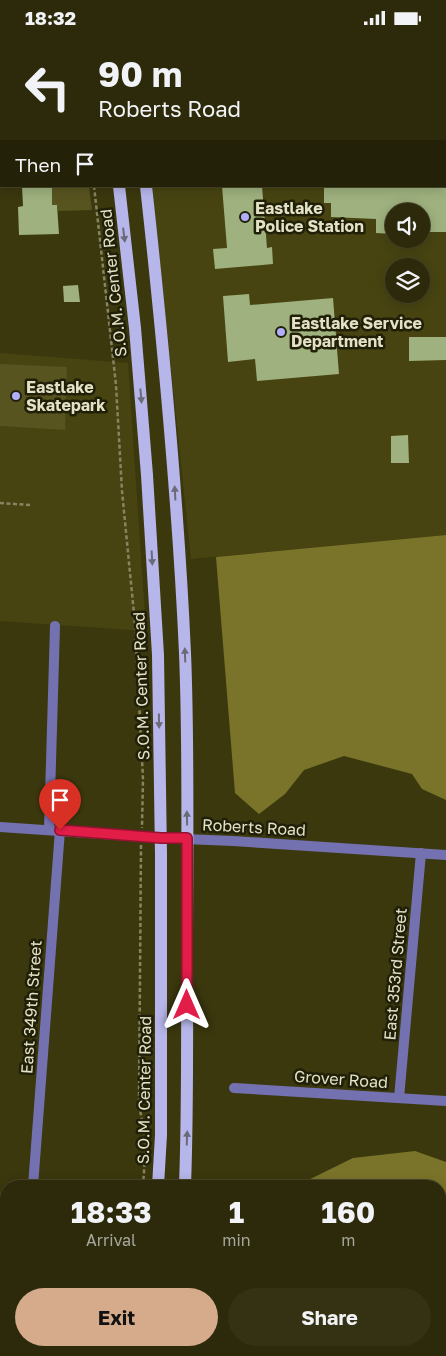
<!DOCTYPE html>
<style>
body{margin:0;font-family:"Golos Text",sans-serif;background:#343213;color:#f1f3f6;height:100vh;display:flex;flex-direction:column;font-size:19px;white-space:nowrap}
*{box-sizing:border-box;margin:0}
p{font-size:16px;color:#a6a79c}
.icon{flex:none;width:28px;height:28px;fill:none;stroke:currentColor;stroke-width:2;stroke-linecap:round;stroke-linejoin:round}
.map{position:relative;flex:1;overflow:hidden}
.details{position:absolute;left:0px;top:1145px;width:446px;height:176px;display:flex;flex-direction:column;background:#2c2a0a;border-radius:20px 20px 0 0;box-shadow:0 2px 12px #0003,0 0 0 1px #48462b}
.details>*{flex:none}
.banner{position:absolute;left:0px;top:0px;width:446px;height:152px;box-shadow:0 2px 12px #0003,0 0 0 1px #48462b;background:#2c2a0a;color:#f1f3f6;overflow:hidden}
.tools{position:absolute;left:385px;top:168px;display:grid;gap:10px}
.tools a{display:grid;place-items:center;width:45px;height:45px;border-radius:50%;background:#2c2a0a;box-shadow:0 2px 12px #0003,0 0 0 1px #48462b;font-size:25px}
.pin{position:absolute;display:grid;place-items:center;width:42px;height:42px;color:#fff;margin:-51px -21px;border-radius:50% 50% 50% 0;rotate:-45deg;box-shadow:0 0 5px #0007}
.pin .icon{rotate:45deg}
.me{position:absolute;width:55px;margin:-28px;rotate:0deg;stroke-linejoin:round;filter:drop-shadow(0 0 4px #0008)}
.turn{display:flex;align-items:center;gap:18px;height:105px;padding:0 15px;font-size:22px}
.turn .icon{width:65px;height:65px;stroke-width:2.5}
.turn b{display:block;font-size:35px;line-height:42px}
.then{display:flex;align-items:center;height:48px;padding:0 15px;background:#0003;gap:10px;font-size:19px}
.eta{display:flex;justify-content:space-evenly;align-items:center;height:85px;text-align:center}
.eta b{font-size:30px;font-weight:700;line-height:35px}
.primary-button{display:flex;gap:10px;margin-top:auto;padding:10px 15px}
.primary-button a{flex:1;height:58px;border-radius:30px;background:#d6ab8b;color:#111;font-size:20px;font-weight:700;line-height:58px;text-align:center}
.primary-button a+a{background:#343213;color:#f1f3f6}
.status{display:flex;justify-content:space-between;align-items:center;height:35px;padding:0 25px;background:#2c2a0a;direction:ltr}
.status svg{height:14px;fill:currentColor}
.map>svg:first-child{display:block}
.built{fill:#474412;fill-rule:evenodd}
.green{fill:#585420}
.forest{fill:#7a742a}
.building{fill:#9eb17e}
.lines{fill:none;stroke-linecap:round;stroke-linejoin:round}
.path{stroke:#878561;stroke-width:2.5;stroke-dasharray:4 2.5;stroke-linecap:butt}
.minor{stroke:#7471b1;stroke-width:10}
.primary{stroke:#b6b6ea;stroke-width:12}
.oneway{fill:#6b6a79}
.route-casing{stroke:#92132f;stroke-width:12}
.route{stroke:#e11d48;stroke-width:9}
.poi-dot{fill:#b0aefa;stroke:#201f08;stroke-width:2}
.labels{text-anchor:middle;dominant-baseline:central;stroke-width:5;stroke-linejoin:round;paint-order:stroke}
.poi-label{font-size:16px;font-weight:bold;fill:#e3e2c6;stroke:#201f08;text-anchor:start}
.street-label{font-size:16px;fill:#e3e2c6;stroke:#201f08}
</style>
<div class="status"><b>18:32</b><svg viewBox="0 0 49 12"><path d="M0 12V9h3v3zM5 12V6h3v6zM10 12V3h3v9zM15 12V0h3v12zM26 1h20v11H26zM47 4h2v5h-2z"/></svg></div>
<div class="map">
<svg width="446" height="1321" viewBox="0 0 446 1321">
<rect width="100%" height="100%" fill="#3b380e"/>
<g class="built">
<path d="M132,0H446V500L191,524L152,151H445V1ZM394,176H421V204H394ZM394,231H421V259H394Z"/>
<path d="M0,318L128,328L146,596L0,586Z"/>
</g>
<g class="green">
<path d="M52,151H89L92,175L58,176L57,170H52Z"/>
<path d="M0,329L67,332L65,395L0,391Z"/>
</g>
<g class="forest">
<path d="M446,500V765L422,754L412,739L344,721L304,735L285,759L259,779L235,758L216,522Z"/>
<path d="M415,1116L446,1127V1179L440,1174V1151H296L353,1123Z"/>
</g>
<g class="building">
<path d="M22,151H52V170H57L59,199L19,200L18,172L23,171Z"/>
<path d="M222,151H262L267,213L272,212L273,229L215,234L213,214L227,213Z"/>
<path d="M324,151H446V197H426L427,186H421V176H394V199L376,198V184L331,182V168H324Z"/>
<path d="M78,250L80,267H64L63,251Z"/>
<path d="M249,259L250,270L333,263L339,339L257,346L255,324L228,327L223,261Z"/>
<path d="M409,302H446V325L409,326Z"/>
<path d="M408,400L409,428H391V401Z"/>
</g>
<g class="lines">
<g class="path">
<path d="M61,0L63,1"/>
<path d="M77,1V0"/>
<path d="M94,151L116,350L122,456L135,589L143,744L142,793"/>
<path d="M0,468L30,470"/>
<path d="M141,810L139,1069L146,1108L143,1151"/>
<path d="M131,1321L132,1315"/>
</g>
<g class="minor">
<path d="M0,792L161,803L233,806L446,820"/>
<path d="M49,795L55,591"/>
<path d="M234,1053L446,1066"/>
<path d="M399,1063L421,818"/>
<path d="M33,1151L60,795"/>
<path d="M0,1282L6,1283"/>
<path d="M440,1314L446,1315"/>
</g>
<g class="primary">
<path d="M101,0V1"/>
<path d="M127,0L128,1"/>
<path d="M119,151L135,293L147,440L158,620L161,820V1100L158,1151"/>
<path d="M146,151C163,306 178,462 185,618C189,715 187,813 187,910C187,990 188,1071 185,1151"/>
<path d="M151,1321V1315"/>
<path d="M178,1321V1315"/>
</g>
</g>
<defs><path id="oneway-solid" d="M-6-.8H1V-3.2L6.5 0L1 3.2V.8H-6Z" transform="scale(1.25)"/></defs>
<g class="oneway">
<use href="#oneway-solid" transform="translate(124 200) rotate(83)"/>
<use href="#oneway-solid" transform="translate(141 361) rotate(85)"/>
<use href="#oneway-solid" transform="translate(175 458) rotate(-93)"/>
<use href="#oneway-solid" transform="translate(152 523) rotate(87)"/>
<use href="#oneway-solid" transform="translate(185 620) rotate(-92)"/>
<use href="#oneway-solid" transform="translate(159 686) rotate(89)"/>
<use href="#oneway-solid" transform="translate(187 783) rotate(-91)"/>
<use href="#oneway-solid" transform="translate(187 1103) rotate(-88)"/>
</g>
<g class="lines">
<g class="route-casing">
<path id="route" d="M60,795L161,803H187V970"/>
</g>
<use href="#route" class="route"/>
</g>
<g class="poi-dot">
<circle cx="245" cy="182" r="5"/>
<circle cx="281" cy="297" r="5"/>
<circle cx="16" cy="361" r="5"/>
</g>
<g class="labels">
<g class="poi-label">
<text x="255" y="173">Eastlake<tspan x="255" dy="18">Police Station</tspan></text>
<text x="291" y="288">Eastlake Service<tspan x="291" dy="18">Department</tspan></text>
<text x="26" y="352">Eastlake<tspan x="26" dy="18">Skatepark</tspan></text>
</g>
<g class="street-label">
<text transform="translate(113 248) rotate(-96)">S.O.M. Center Road</text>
<text transform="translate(141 651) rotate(-92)">S.O.M. Center Road</text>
<text transform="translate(254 792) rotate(3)">Roberts Road</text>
<text transform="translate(395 939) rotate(-85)">East 353rd Street</text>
<text transform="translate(31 972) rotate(-86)">East 349th Street</text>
<text transform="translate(341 1044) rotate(4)">Grover Road</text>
<text transform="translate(144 1055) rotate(-89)">S.O.M. Center Road</text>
</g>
</g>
</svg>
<div class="tools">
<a><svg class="icon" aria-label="sound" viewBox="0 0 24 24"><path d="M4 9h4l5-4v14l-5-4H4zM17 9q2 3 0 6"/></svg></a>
<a><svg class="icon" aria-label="layers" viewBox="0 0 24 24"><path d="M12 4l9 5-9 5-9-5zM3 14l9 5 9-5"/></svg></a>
</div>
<div class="pin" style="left:60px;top:795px;background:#d93025"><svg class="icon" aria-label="arrive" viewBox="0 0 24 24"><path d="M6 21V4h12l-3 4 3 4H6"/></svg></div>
<svg class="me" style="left:187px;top:970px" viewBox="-20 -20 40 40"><path d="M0-17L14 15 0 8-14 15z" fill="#e11d48" stroke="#fff" stroke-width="4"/></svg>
<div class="banner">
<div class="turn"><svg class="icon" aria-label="left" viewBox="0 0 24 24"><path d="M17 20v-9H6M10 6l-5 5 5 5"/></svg><div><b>90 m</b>Roberts Road</div></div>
<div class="then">Then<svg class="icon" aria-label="arrive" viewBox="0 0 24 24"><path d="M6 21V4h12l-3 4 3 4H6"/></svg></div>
</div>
<section class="details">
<div class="eta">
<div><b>18:33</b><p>Arrival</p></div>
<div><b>1</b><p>min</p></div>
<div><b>160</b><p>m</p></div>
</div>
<div class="primary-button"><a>Exit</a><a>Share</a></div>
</section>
</div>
